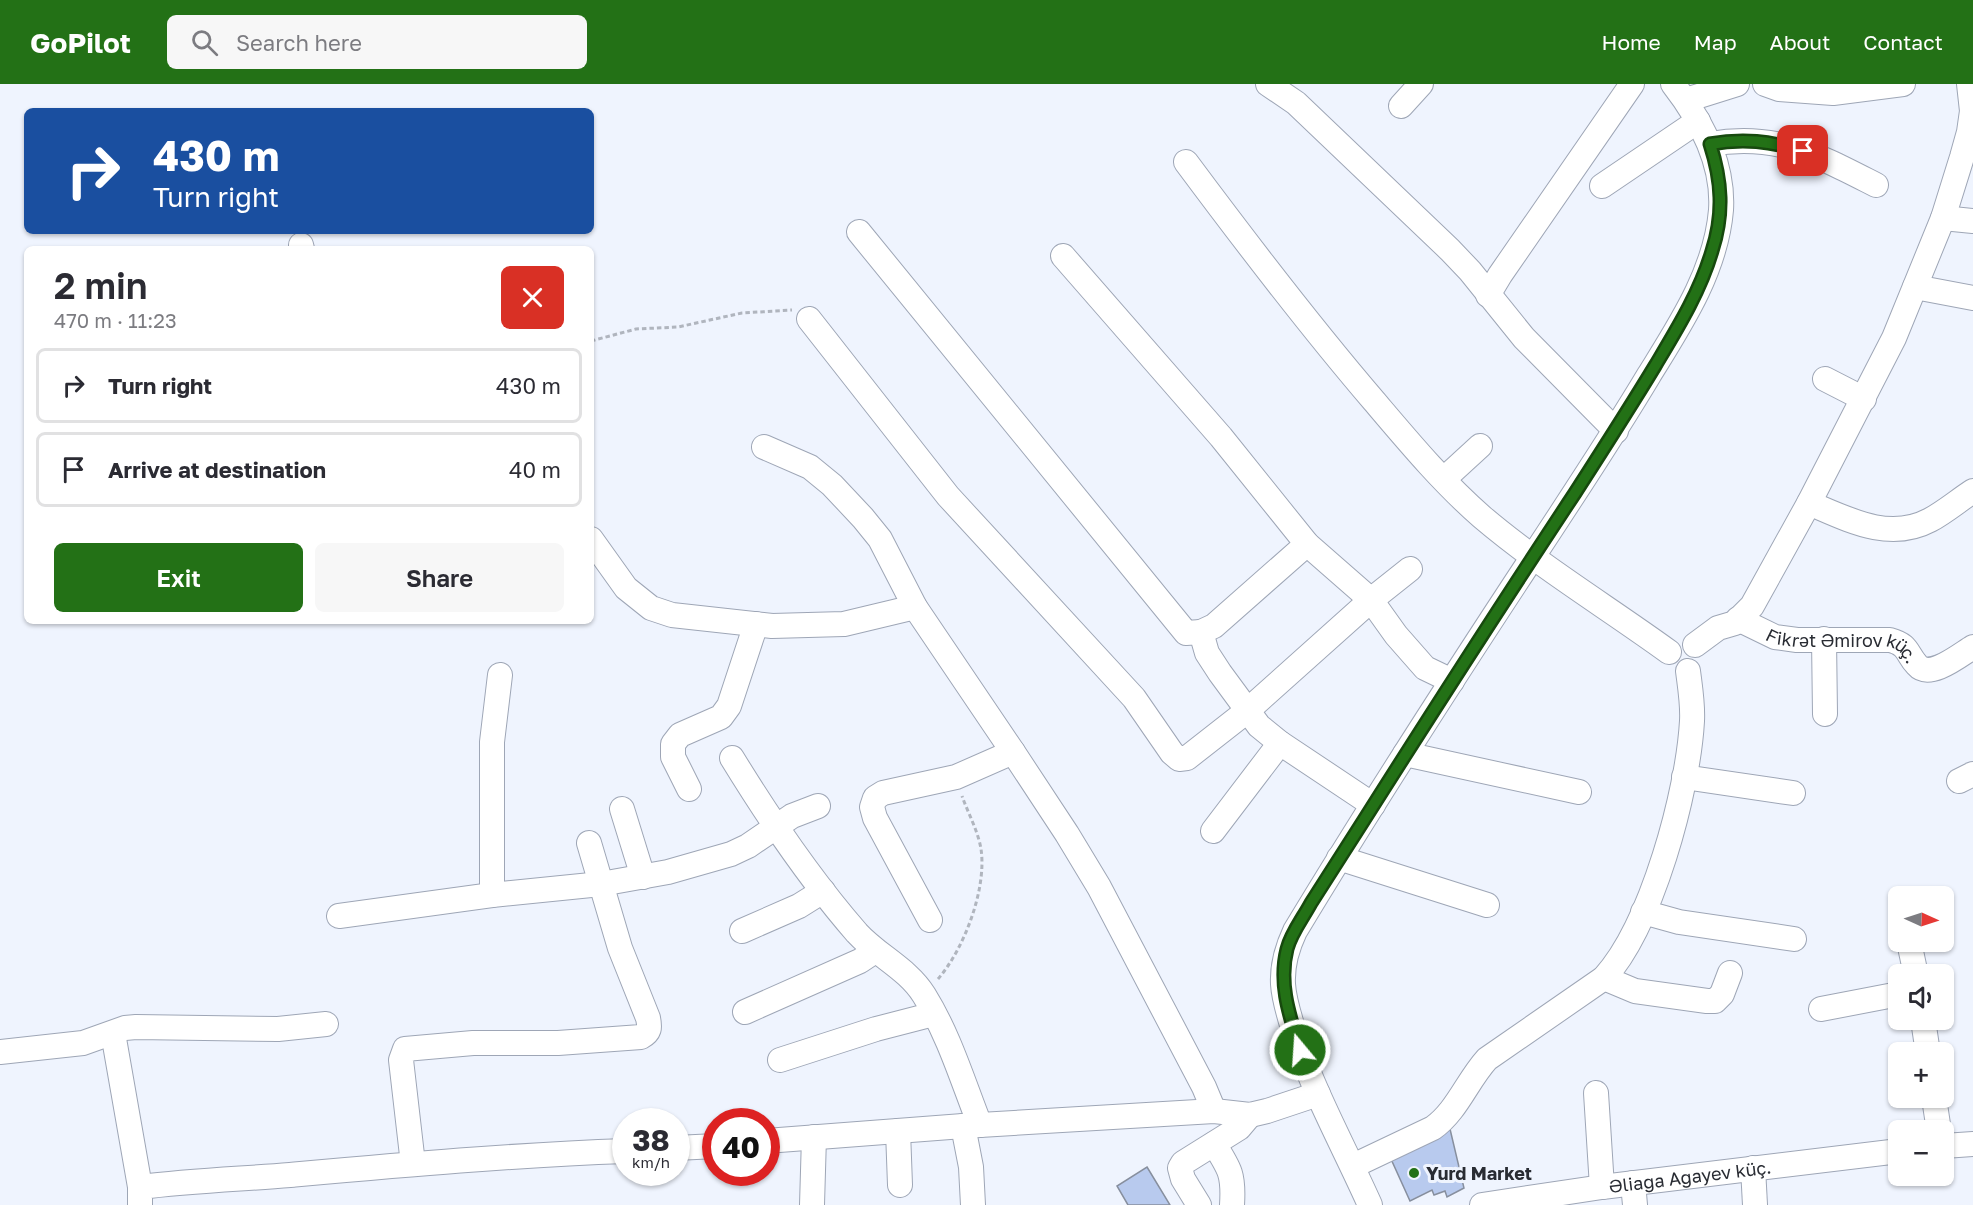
<!DOCTYPE html>
<meta charset="utf-8">
<style>
body{margin:0;font-family:"Golos Text",sans-serif;background:#f7f7f7;color:#2b2b33;height:100vh;display:flex;flex-direction:column;font-size:22px;white-space:nowrap}
*{box-sizing:border-box;margin:0}
p{font-size:20px;color:#7c7c81}
.icon{flex:none;width:33px;height:33px;fill:none;stroke:currentColor;stroke-width:2;stroke-linecap:round;stroke-linejoin:round}
.map{position:relative;flex:1;overflow:hidden}
.side{position:absolute;left:24px;top:162px;width:570px;height:378px;display:flex;flex-direction:column;background:#fff;border-radius:9px;box-shadow:0 2px 4px #0004}
.side>*{flex:none}
.banner{position:absolute;left:24px;top:24px;width:570px;height:126px;border-radius:9px;box-shadow:0 2px 4px #0004;background:#1a4fa0;color:#fff;overflow:hidden}
.needle{width:39px;rotate:93deg}
.controls{position:absolute;left:1888px;top:802px;display:grid;gap:12px}
.controls a{display:grid;place-items:center;width:66px;height:66px;border-radius:9px;background:#fff;box-shadow:0 2px 4px #0004;font-size:30px}
.speed{position:absolute;left:612px;top:1024px;display:flex;gap:12px;font-size:30px;font-weight:700;text-align:center}
.speed>*{display:grid;place-content:center;width:78px;height:78px;border-radius:50%;background:#fff;box-shadow:0 2px 4px #0004;line-height:1}
.speed small{font-size:15px;font-weight:400}
.speed .limit{border:9px solid #d22;background:#fff;color:#111}
.pin{position:absolute;display:grid;place-items:center;width:51px;height:51px;color:#fff;margin:-26px;border-radius:12px;box-shadow:0 3px 9px #0006}
.me{position:absolute;width:66px;margin:-33px;rotate:342deg;stroke-linejoin:round;filter:drop-shadow(0 0 4px #0008)}
.turn{display:flex;align-items:center;gap:21px;height:126px;padding:0 30px;font-size:27px}
.turn .icon{width:78px;height:78px;stroke-width:2.5}
.turn b{display:block;font-size:42px;line-height:51px}
.round{display:grid;place-items:center;flex:none;width:63px;height:63px;border-radius:9px;background:#f7f7f7}
.overview{display:flex;align-items:center;justify-content:space-between;height:102px;padding:0 30px}
h1{font-size:36px;font-weight:600;line-height:45px}
.button{display:flex;gap:12px;margin-top:auto;padding:12px 30px}
.button a{flex:1;height:69px;border-radius:9px;background:#237116;color:#fff;font-size:24px;font-weight:600;line-height:69px;text-align:center}
.button a+a{background:#f7f7f7;color:#2b2b33}
ul{padding:0;list-style:none}
li{display:flex;align-items:center;gap:18px;height:75px;margin:0 12px 9px;padding:0 18px;border:3px solid #e1e1e2;border-radius:9px}
li div{flex:1}
li b{display:block;font-size:22px}
li em{font-style:normal}
header{display:flex;align-items:center;gap:36px;box-sizing:border-box;height:84px;padding:0 30px;background:#237116;color:#fff}
header strong{font-size:28px}
nav{display:flex;gap:33px;margin-inline-start:auto;font-size:21px}
.search{width:420px;height:54px;background:#f7f7f7;display:flex;align-items:center;gap:15px;box-sizing:border-box;padding:0 21px;border-radius:9px;color:#7c7c81;font-size:22px}
.map>svg:first-child{display:block}
.building{fill:#b8caee;stroke:#878f9e;stroke-width:1.5}
.lines{fill:none;stroke-linecap:round;stroke-linejoin:round}
.minor-casing{stroke:#9ea6b6;stroke-width:26}
.path{stroke:#b0b5be;stroke-width:3;stroke-dasharray:4.5 3;stroke-linecap:butt}
.minor{stroke:#fff;stroke-width:24}
.route-casing{stroke:#17490e;stroke-width:15}
.route{stroke:#237116;stroke-width:10}
.poi-dot{fill:#237116;stroke:#eff4fe;stroke-width:2}
.labels{text-anchor:middle;dominant-baseline:central;stroke-width:6;stroke-linejoin:round;paint-order:stroke}
.street-label{font-size:18px;fill:#292c33;stroke:#eff4fe}
.poi-label{font-size:18px;font-weight:bold;fill:#292c33;stroke:#eff4fe;text-anchor:start}
</style>
<header>
<strong>GoPilot</strong>
<div class="search"><svg class="icon" aria-label="search" viewBox="0 0 24 24"><circle cx="10" cy="10" r="6"/><path d="M15 15l6 6"/></svg>Search here</div>
<nav><a>Home</a><a>Map</a><a>About</a><a>Contact</a></nav>
</header>
<div class="map">
<svg width="1973" height="1121" viewBox="0 0 1973 1121">
<rect width="100%" height="100%" fill="#eff4fe"/>
<g class="building">
<path d="M1450,1045L1464,1104L1447,1113L1445,1107L1434,1111L1432,1106L1410,1117L1391,1075Z"/>
<path d="M1147,1083L1170,1121H1128L1117,1102Z"/>
</g>
<g class="lines">
<g class="minor-casing">
<g id="minor">
<path d="M1268,0L1296,19L1450,166L1470,187L1524,254L1616,347"/>
<path d="M1765,0L1779,5L1833,9L1903,0"/>
<path d="M1686,16L1737,0"/>
<path d="M1401,22L1421,0"/>
<path d="M1710,60C1777,48 1819,72 1876,101"/>
<path d="M1186,78C1247,160 1308,240 1374,317C1408,357 1442,398 1482,433C1541,483 1607,523 1669,568"/>
<path d="M1602,102L1698,37"/>
<path d="M1943,134L1973,137"/>
<path d="M859,148L1186,549L1201,548L1207,569L1220,589L1259,642L1280,659L1373,721"/>
<path d="M301,161L302,165"/>
<path d="M1063,172L1221,353L1307,460L1371,516L1396,551L1425,584L1452,597"/>
<path d="M1915,203L1973,214"/>
<path d="M1488,211L1500,191L1632,0"/>
<path d="M809,235L948,412L1134,614L1172,669L1179,675L1187,674L1247,627L1371,516L1410,485"/>
<path d="M1825,295L1864,315"/>
<path d="M764,363L810,383L832,401L863,434L880,455L915,523L1013,668L1067,750L1099,803L1204,1003L1214,1027"/>
<path d="M1444,395L1480,362"/>
<path d="M1809,419C1847,435 1889,458 1930,436C1945,428 1959,416 1973,407"/>
<path d="M591,455L626,504L651,524L672,531L772,542L844,540L915,523"/>
<path id="s1" d="M1738,535L1775,553L1797,556H1890C1909,561 1906,569 1917,581C1930,596 1961,570 1973,563"/>
<path d="M1201,548L1214,542L1307,460"/>
<path d="M1824,555L1825,630"/>
<path d="M1695,561L1718,544L1735,539L1752,522L1809,419L1894,254L1943,134L1962,73L1969,48L1972,27L1969,0"/>
<path d="M1405,670L1579,708"/>
<path d="M732,674C770,736 810,795 857,849C878,872 908,885 924,911C949,951 963,998 980,1041"/>
<path d="M1684,693L1793,709"/>
<path d="M1959,697L1973,690"/>
<path d="M689,705L673,673V660L680,651L721,633L729,622L756,540"/>
<path d="M622,725L643,793"/>
<path d="M1213,747L1280,659"/>
<path d="M1339,774L1487,821"/>
<path d="M492,811V658L500,591"/>
<path d="M1643,828L1679,838L1794,855"/>
<path d="M339,832L492,811L601,800L668,788L731,770L748,762L792,732L818,722"/>
<path d="M930,836L875,734L872,723L875,714L883,709L956,693L1013,668"/>
<path d="M742,847L799,822L823,807"/>
<path d="M1909,858L1916,891"/>
<path d="M1604,894L1635,907L1707,917H1715L1722,910L1730,889"/>
<path d="M1821,925L1899,910"/>
<path d="M745,928L860,877L875,867"/>
<path d="M1923,936L1928,969"/>
<path d="M113,949L140,1103"/>
<path d="M0,968L83,959L125,944L136,943L278,945L326,940"/>
<path d="M780,976L876,945L934,930"/>
<path d="M1596,1009L1602,1103"/>
<path d="M1934,1014L1939,1047"/>
<path d="M963,1042L971,1083L973,1121"/>
<path d="M898,1047L900,1101"/>
<path d="M766,1057L963,1042L1214,1027L1250,1031L1267,1027L1318,1010"/>
<path d="M1214,1060C1230,1085 1234,1091 1232,1121"/>
<path d="M1944,1062L1973,1060"/>
<path d="M676,1064L716,1062"/>
<path d="M413,1080L401,976L405,965L473,959H558L641,953C650,948 650,944 648,934L620,864L589,759"/>
<path d="M1353,1082L1433,1044C1457,1027 1467,997 1487,975L1604,894C1652,841 1688,708 1692,637C1693,620 1690,603 1688,587"/>
<path d="M1753,1084L1755,1121"/>
<path d="M1633,1099L1635,1121"/>
<path d="M140,1121V1103C190,1097 240,1095 290,1091C402,1081 513,1071 626,1067"/>
<path d="M812,1121L814,1053"/>
<path d="M1199,1121L1183,1095L1180,1084L1183,1079L1239,1044L1250,1031"/>
<path d="M1370,1121C1345,1065 1315,1011 1296,954C1291,937 1284,918 1283,900C1282,881 1287,864 1295,847C1371,721 1451,597 1532,474C1572,413 1612,353 1649,291C1680,241 1716,187 1721,126C1724,79 1701,36 1673,0"/>
<path id="s2" d="M1482,1121L1602,1103L1899,1067"/>
</g>
</g>
<g class="path">
<path d="M591,257L636,245L678,243L742,229L792,226"/>
<path d="M938,895C964,865 987,805 981,765C978,747 968,729 962,712"/>
</g>
<use href="#minor" class="minor"/>
</g>
<g class="lines">
<g class="route-casing">
<path id="route" d="M1300,966C1290,933 1278,900 1287,865C1291,849 1303,834 1311,819C1329,791 1346,764 1364,736C1433,627 1503,518 1575,409C1602,367 1629,325 1655,282C1677,245 1700,208 1712,167C1724,130 1722,97 1710,60C1743,54 1770,57 1803,67"/>
</g>
<use href="#route" class="route"/>
</g>
<circle class="poi-dot" cx="1414" cy="1089" r="6"/>
<g class="labels">
<g class="street-label">
<text stroke="none"><textPath href="#s1" startOffset="111">Fikrət Əmirov küç.</textPath></text>
<text stroke="none"><textPath href="#s2" startOffset="210">Əliağa Ağayev küç.</textPath></text>
</g>
<g class="poi-label">
<text x="1426" y="1089">Yurd Market</text>
</g>
</g>
</svg>
<div class="controls">
<a><svg class="needle" viewBox="-14 -14 28 28"><path d="M0-13l5 13h-10z" fill="#e53935"/><path d="M0 13l5-13h-10z" fill="#7c7c81"/></svg></a>
<a><svg class="icon" aria-label="sound" viewBox="0 0 24 24"><path d="M4 9h4l5-4v14l-5-4H4zM17 9q2 3 0 6"/></svg></a>
<a>+</a>
<a>−</a>
</div>
<div class="speed"><div>38<small>km/h</small></div><div class="limit">40</div></div>
<div class="pin" style="left:1803px;top:67px;background:#d93025"><svg class="icon" aria-label="arrive" viewBox="0 0 24 24"><path d="M6 21V4h12l-3 4 3 4H6"/></svg></div>
<svg class="me" style="left:1300px;top:966px" viewBox="-20 -20 40 40"><circle r="17" fill="#237116" stroke="#fff" stroke-width="3"/><path d="M0-11L8 9 0 5-8 9z" fill="#fff"/></svg>
<div class="banner">
<div class="turn"><svg class="icon" aria-label="right" viewBox="0 0 24 24"><path d="M7 20v-9h11M14 6l5 5-5 5"/></svg><div><b>430 m</b>Turn right</div></div>
</div>
<section class="side">
<div class="overview"><div><h1>2 min</h1><p>470 m · 11:23</p></div><a class="round" style="background:#d93025;color:#fff"><svg class="icon" aria-label="close" viewBox="0 0 24 24"><path d="M6 6l12 12M18 6L6 18"/></svg></a></div>
<ul>
<li><svg class="icon" aria-label="right" viewBox="0 0 24 24"><path d="M7 20v-9h11M14 6l5 5-5 5"/></svg><div><b>Turn right</b></div><em>430 m</em></li>
<li><svg class="icon" aria-label="arrive" viewBox="0 0 24 24"><path d="M6 21V4h12l-3 4 3 4H6"/></svg><div><b>Arrive at destination</b></div><em>40 m</em></li>
</ul>
<div class="button"><a>Exit</a><a>Share</a></div>
</section>
</div>
